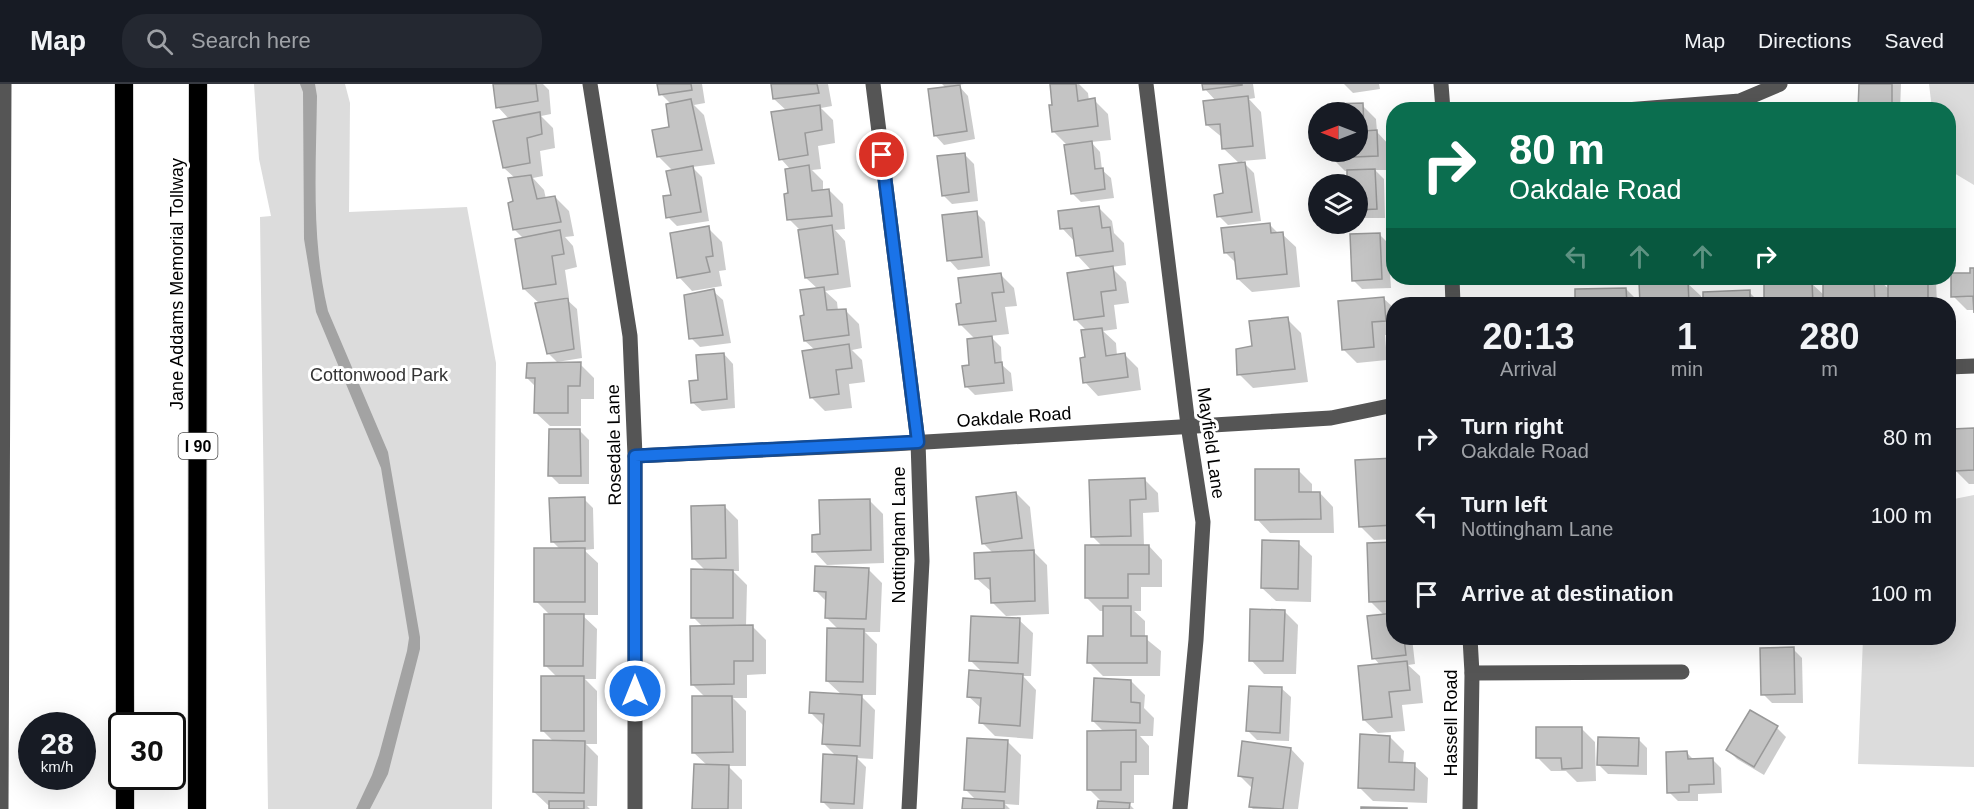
<!DOCTYPE html>
<style>
body{margin:0;font-family:Helvetica,sans-serif;background:#242831;color:#f1f3f6;height:100vh;display:flex;flex-direction:column;font-size:22px;white-space:nowrap}
*{box-sizing:border-box;margin:0}
p{font-size:20px;color:#9ea1a6}
.icon{flex:none;width:33px;height:33px;fill:none;stroke:currentColor;stroke-width:2;stroke-linecap:round;stroke-linejoin:round}
.map{position:relative;flex:1;overflow:hidden}
.sheet{position:absolute;left:1386px;top:213px;width:570px;height:348px;display:flex;flex-direction:column;background:#171b24;border-radius:24px;box-shadow:0 6px 24px #0002}
.sheet>*{flex:none}
.banner{position:absolute;left:1386px;top:18px;width:570px;height:183px;border-radius:24px;box-shadow:0 6px 24px #0002;background:#0b6e4f;color:#fff;overflow:hidden}
.needle{width:39px;rotate:270deg}
.fabs{position:absolute;left:1308px;top:18px;display:grid;gap:12px}
.fabs a{display:grid;place-items:center;width:60px;height:60px;border-radius:50%;background:#171b24;box-shadow:0 6px 24px #0002;font-size:30px}
.speed{position:absolute;left:18px;top:628px;display:flex;gap:12px;font-size:30px;font-weight:700;text-align:center}
.speed>*{display:grid;place-content:center;width:78px;height:78px;border-radius:50%;background:#171b24;box-shadow:0 6px 24px #0002;line-height:1}
.speed small{font-size:15px;font-weight:400}
.speed .limit{border:3px solid #111;border-radius:9px;background:#fff;color:#111}
.pin{position:absolute;display:grid;place-items:center;width:51px;height:51px;color:#fff;margin:-26px;border:3px solid #fff;border-radius:50%;box-shadow:0 2px 6px #0007}
.me{position:absolute;width:66px;margin:-33px;rotate:0deg;stroke-linejoin:round;filter:drop-shadow(0 0 4px #0008)}
.turn{display:flex;align-items:center;gap:21px;height:126px;padding:0 24px;font-size:27px}
.turn .icon{width:78px;height:78px;stroke-width:2.5}
.turn b{display:block;font-size:42px;line-height:51px}
.lanes{display:flex;align-items:center;height:57px;padding:0 24px;background:#0003;justify-content:center;gap:30px;direction:ltr}
.lanes .off{opacity:.35}
.eta{display:flex;justify-content:space-evenly;align-items:center;height:102px;text-align:center}
.eta b{font-size:36px;font-weight:800;line-height:42px}
ul{padding:0;list-style:none}
li{display:flex;align-items:center;gap:18px;height:78px;padding:0 24px}
li div{flex:1}
li b{display:block;font-size:22px}
li em{font-style:normal}
header{display:flex;align-items:center;gap:36px;box-sizing:border-box;height:84px;padding:0 30px;background:#171b24;border-bottom:2px solid #363941}
header strong{font-size:28px}
nav{display:flex;gap:33px;margin-inline-start:auto;font-size:21px}
.search{width:420px;height:54px;background:#242831;display:flex;align-items:center;gap:15px;box-sizing:border-box;padding:0 21px;border-radius:24px;color:#9ea1a6;font-size:22px}
.map>svg:first-child{display:block}
.green{fill:#dcdcdc}
.water{fill:#a3a3a3}
.shadow{fill:#0003;fill-rule:evenodd}
.building{fill:#c4c4c4;stroke:#999;stroke-width:1.5}
.lines{fill:none;stroke-linecap:round;stroke-linejoin:round}
.highway-casing{stroke:#dbdbdb;stroke-width:20}
.minor{stroke:#555;stroke-width:15}
.highway{stroke:#000;stroke-width:18}
.route-casing{stroke:#114b97;stroke-width:15}
.route{stroke:#1a73e8;stroke-width:10}
.labels{text-anchor:middle;dominant-baseline:central;stroke-width:6;stroke-linejoin:round;paint-order:stroke}
.shield{fill:#fff;stroke:#4c4c4c;stroke-width:1.5}
.shield-label{font-size:16px;font-weight:bold;fill:#000}
.street-label{font-size:18px;fill:#000;stroke:#fff}
.park-label{font-size:18px;fill:#333;stroke:#fff}
</style>
<header>
<strong>Map</strong>
<div class="search"><svg class="icon" aria-label="search" viewBox="0 0 24 24"><circle cx="10" cy="10" r="6"/><path d="M15 15l6 6"/></svg>Search here</div>
<nav><a>Map</a><a>Directions</a><a>Saved</a></nav>
</header>
<div class="map">
<svg width="1974" height="725" viewBox="0 0 1974 725">
<rect width="100%" height="100%" fill="#fff"/>
<g class="green">
<path d="M254,0H345L350,19L349,128L467,123L496,279L492,725H268L260,133L271,132L259,75Z"/>
<path d="M1929,0H1974V101L1949,86L1948,26L1932,25Z"/>
<path d="M1974,411V683L1858,680L1863,554H1948L1949,416Z"/>
</g>
<path class="water" d="M300,0H315L317,12C316,84 311,156 328,227L388,368L420,553V565L388,690L370,725H356L372,691L379,671L407,567L409,554L381,384L316,228L304,155L303,8Z"/>
<g class="shadow">
<path d="M494,0H543L549,6L551,30L541,32L553,44L555,64L540,67L543,92L533,94L544,106L546,115L555,113L569,127L574,152L565,153L573,162L577,183L565,186L569,213L565,214L577,225L582,274L557,278L548,269L540,220L524,205V155L514,145L515,94L504,84L509,35L498,23Z"/>
<path d="M659,0H702L705,19L694,21L704,31L715,80L692,83L702,93L709,137L677,142L668,133L672,112L673,87L659,73L671,44V20L661,10Z"/>
<path d="M772,0H828L832,22L821,24L833,36L835,59L818,62L821,85L812,86L823,97V107L829,106L843,120L845,145L835,146L845,157L851,203L825,207L837,218L838,227L845,226L859,240L862,264L852,266L862,276L865,298L849,300L852,324L825,327L812,314L815,266L805,257L806,232L818,205L806,194L800,146L789,135L791,86L781,75L787,27L774,15Z"/>
<path d="M942,0H964L958,1L968,12L975,55L944,61L935,51L946,4Z"/>
<path d="M1051,0H1079L1088,9L1089,17L1094,16L1108,30L1111,56L1091,58L1100,68L1102,86L1111,94L1114,114L1081,118L1072,109L1068,62L1053,47L1054,22Z"/>
<path d="M1204,0H1253L1255,14L1249,15L1261,28L1266,75L1242,77L1254,89L1261,137L1228,141L1219,132L1224,111L1240,80L1223,64V54L1207,41L1216,17L1205,5Z"/>
<path d="M1344,0H1379L1380,5L1353,9Z"/>
<path d="M1860,0H1901L1900,26H1860Z"/>
<path d="M1362,21L1376,35L1377,48L1390,62L1391,86H1375L1384,95L1385,134H1358V100H1349L1348,87H1345L1331,73V68H1358V28H1330V22Z"/>
<path d="M965,71L974,80L978,117L952,120L943,111Z"/>
<path d="M1099,124L1112,137L1114,149L1124,159L1126,181L1111,183L1126,198L1129,219L1114,221L1117,245L1103,247L1116,259L1117,272L1125,271L1138,284L1141,306L1098,312L1085,298L1087,247L1075,235L1092,187L1077,171L1075,158L1062,144Z"/>
<path d="M976,129L985,138L990,182L958,186L949,176Z"/>
<path d="M1269,140L1279,150H1282L1296,163L1300,203L1252,208L1238,195L1237,180L1225,168Z"/>
<path d="M708,144L722,158L726,186L719,187L722,202L692,207L679,193Z"/>
<path d="M1379,150L1388,159L1391,204L1362,205L1353,196Z"/>
<path d="M1974,185V226H1967L1953,212Z"/>
<path d="M1000,190L1014,204L1017,222L1005,223L1009,250L990,252L1001,263L1002,281L1011,289L1013,307L975,311L966,302L975,255L960,240L963,220Z"/>
<path d="M1650,194H1669L1675,199H1687L1701,212V220H1641L1640,199H1650Z"/>
<path d="M1765,194H1783L1789,200L1811,199L1825,212L1848,196V194H1877L1890,206L1889,194H1933L1936,197L1937,220H1828L1825,218V220H1766ZM1856,215V218L1836,219V216Z"/>
<path d="M1626,205L1641,220H1577L1576,206Z"/>
<path d="M713,207L723,216L731,259L700,263L691,254Z"/>
<path d="M1749,208L1758,217V220H1705V210Z"/>
<path d="M1383,214L1394,224V251H1385L1387,276L1357,279L1343,265Z"/>
<path d="M1564,217L1567,220H1528V218Z"/>
<path d="M1287,235L1301,249L1308,298L1253,304L1239,290L1253,264Z"/>
<path d="M724,270L733,280L735,324L702,327L692,318L700,298Z"/>
<path d="M580,280L594,294V315H581V342H550L536,329V303L527,294Z"/>
<path d="M579,346L589,356V400H559L550,391Z"/>
<path d="M1974,346V400H1969L1956,387H1950V397H1948V361L1949,367L1955,373Z"/>
<path d="M1394,376V455L1374,456L1360,442Z"/>
<path d="M1298,386L1312,400V409H1320L1333,423L1334,449H1270L1257,435Z"/>
<path d="M1145,396L1158,409L1159,428L1143,429L1144,462H1149L1162,476V503H1141V527H1134L1145,537V554L1161,567L1160,592H1103L1089,578L1104,554L1105,527H1100L1086,513L1102,462L1093,453Z"/>
<path d="M1016,409L1030,423L1035,469L1047,481L1049,530L1006,532L992,518V508L976,494L993,469L983,459Z"/>
<path d="M584,415L593,424L594,465L584,466L598,479V531H582L597,545L596,595H585L597,607V660H586L598,672L597,722H587L590,725H551V721H548L534,708L554,658L542,646L558,594L546,582L550,531L536,517L561,466L552,457Z"/>
<path d="M869,416L883,430L884,479L827,481L814,467L821,452Z"/>
<path d="M724,422L738,436L739,487H733L747,501L746,542H752L766,556V590L747,591V614H733L746,627V682H728L742,696V725H694L695,682H708L693,668L705,613L693,601L703,543L693,533L706,487L693,474Z"/>
<path d="M1298,459L1312,472L1311,518L1276,517L1262,504Z"/>
<path d="M1394,459V554H1412L1415,580L1408,581L1420,592L1423,619L1402,621L1405,647L1378,649L1364,636L1380,581L1374,574L1384,531L1371,518Z"/>
<path d="M868,485L882,499L880,548H865L877,560L876,611H860L875,626L873,675L857,674L866,683L863,725H830L822,717L837,673L824,660L825,643L811,629L842,611L827,597L839,546L826,533L827,518L816,507Z"/>
<path d="M1284,527L1298,541L1296,590H1264L1251,576Z"/>
<path d="M1019,536L1033,549L1031,592H1023L1036,606L1033,655L995,652L981,638L982,625L968,612L983,589L971,577Z"/>
<path d="M1793,565L1802,574L1803,619H1772L1763,610Z"/>
<path d="M1131,597L1145,611L1144,624L1154,634L1153,652H1140L1149,662V691H1134V719H1128L1134,725H1099V718H1102L1089,705L1104,648L1093,637Z"/>
<path d="M1281,604L1291,613L1289,657L1257,656L1248,647Z"/>
<path d="M1581,644L1595,658L1596,697L1577,698L1566,687H1551L1537,673Z"/>
<path d="M1777,644L1786,653L1764,691L1737,675L1728,666Z"/>
<path d="M1390,653L1404,667L1403,680L1414,681L1428,694L1427,719L1373,717L1359,703Z"/>
<path d="M1638,655L1647,664V691L1608,690L1599,681Z"/>
<path d="M1008,658L1021,671L1019,721L1005,720L1010,725H964V716L977,717L965,705Z"/>
<path d="M1291,665L1304,679L1298,725H1253L1250,723L1253,705L1239,691Z"/>
<path d="M1687,669L1694,676L1712,675L1721,684L1722,709L1698,710V717H1678L1669,708Z"/>
</g>
<g class="building">
<path d="M493,0H536L538,17L496,24Z"/>
<path d="M657,0H691L692,6L659,11Z"/>
<path d="M771,0H817L819,9L773,15Z"/>
<path d="M1050,0H1076L1078,17L1095,14L1098,42L1052,48L1049,21H1052Z"/>
<path d="M1202,0H1242V1L1203,6Z"/>
<path d="M1859,0H1892V26H1858Z"/>
<path d="M960,1L967,47L934,52L928,5Z"/>
<path d="M1248,12L1253,62L1222,65L1220,40L1206,41L1203,17Z"/>
<path d="M691,15L702,66L657,73L652,46L669,43L666,20Z"/>
<path d="M1363,19L1364,47L1377,46L1378,72L1330,74V68H1358V28H1328V20Z"/>
<path d="M820,21L822,46L805,49L808,71L779,76L771,28Z"/>
<path d="M540,28L542,50L527,54L530,79L503,84L493,37Z"/>
<path d="M1092,57L1095,85L1103,84L1105,105L1071,110L1064,61Z"/>
<path d="M965,69L969,108L942,112L937,72Z"/>
<path d="M1245,78L1252,128L1217,133L1214,111L1223,109L1219,81Z"/>
<path d="M809,81L812,107L829,105L832,132L787,136L784,110L788,109L785,85Z"/>
<path d="M693,82L701,128L666,134L663,112L671,111L666,87Z"/>
<path d="M1375,85L1377,125L1358,126V100H1347V86Z"/>
<path d="M531,91L537,115L555,112L561,138L513,146L508,119L513,117L508,94Z"/>
<path d="M1099,122L1102,144L1110,143L1113,167L1076,172L1072,144L1060,145L1058,127Z"/>
<path d="M977,127L982,173L947,177L942,131Z"/>
<path d="M1270,139L1271,149L1283,148L1287,190L1237,195L1234,168L1224,169L1221,144Z"/>
<path d="M832,141L838,190L805,194L798,146Z"/>
<path d="M709,142L713,172L706,173L710,188L677,194L670,149Z"/>
<path d="M560,146L564,170L552,172L556,200L523,205L515,155Z"/>
<path d="M1380,149L1382,195L1352,197L1350,150Z"/>
<path d="M1113,182L1116,206L1101,208L1104,232L1074,236L1067,189Z"/>
<path d="M1970,184H1974V229L1973,212L1951,213V189H1970Z"/>
<path d="M1001,189L1004,208L992,209L996,237L959,241L956,220L961,219L958,194Z"/>
<path d="M1648,194H1664V198L1688,197L1689,220H1640L1639,198H1648Z"/>
<path d="M1764,194H1782V199L1812,198L1813,220H1764Z"/>
<path d="M1846,194H1874L1875,220H1849L1848,217L1823,218V195Z"/>
<path d="M1888,194H1928V214H1913V220H1888Z"/>
<path d="M824,203L827,226L846,225L849,251L804,257L800,232L804,231L800,206Z"/>
<path d="M1626,204L1627,220H1575V205Z"/>
<path d="M714,205L723,251L689,255L684,211Z"/>
<path d="M1750,206V220H1703V208Z"/>
<path d="M1384,213L1386,237L1372,238L1374,263L1342,266L1338,217Z"/>
<path d="M568,214L574,265L547,270L535,219Z"/>
<path d="M1564,215V220H1526V216Z"/>
<path d="M1288,233L1295,285L1237,291L1236,265L1252,262L1249,237Z"/>
<path d="M1102,244L1106,272L1125,269L1128,293L1083,299L1080,274L1085,273L1081,246Z"/>
<path d="M992,252L995,279L1002,278L1004,299L965,303L962,282L969,281L967,255Z"/>
<path d="M849,260L852,284L836,286L839,310L810,314L802,267Z"/>
<path d="M724,269L727,315L691,319L689,297L698,296L696,271Z"/>
<path d="M581,278L580,302H568V329H534L535,294H526L527,279Z"/>
<path d="M1974,344V386L1954,387L1952,345Z"/>
<path d="M549,345H580L581,392H548Z"/>
<path d="M1394,374V441L1359,443L1355,376Z"/>
<path d="M1255,385H1299V408H1320L1321,435L1255,436Z"/>
<path d="M1145,394L1146,415L1130,416L1131,452L1091,453L1089,396Z"/>
<path d="M1016,408L1022,454L982,460L976,413Z"/>
<path d="M585,413V457L551,458L549,414Z"/>
<path d="M870,415L871,466L812,468V451L820,450L819,416Z"/>
<path d="M725,421L726,474L692,475L691,422Z"/>
<path d="M1262,456L1299,457L1298,505L1261,504Z"/>
<path d="M1394,458V517L1369,518L1367,459Z"/>
<path d="M1085,461H1149V490H1128V514H1085Z"/>
<rect x="534" y="464" width="51" height="54"/>
<path d="M1034,466L1035,517L991,519L990,494L975,495L974,469Z"/>
<path d="M815,482L869,484L866,535L825,534L826,508L814,507Z"/>
<path d="M691,485L733,486V534H691Z"/>
<path d="M1103,522H1131V552H1147V579H1087L1088,552H1103Z"/>
<path d="M1250,525L1285,526L1283,577H1249Z"/>
<path d="M1394,529V554H1404L1406,571L1372,575L1367,532Z"/>
<path d="M544,530H584L583,582H544Z"/>
<path d="M971,532L1020,534L1018,579L969,577Z"/>
<path d="M753,541V577H734V600L691,601L690,542Z"/>
<path d="M827,544L864,545L863,598L826,597Z"/>
<path d="M1794,563L1795,610L1761,611L1760,564Z"/>
<path d="M1407,577L1410,606L1389,608L1392,633L1363,636L1358,582Z"/>
<path d="M969,586L1023,590L1020,642L979,639L981,614L967,613Z"/>
<rect x="541" y="592" width="43" height="55"/>
<path d="M1094,594L1131,596V618L1140,619V639L1092,637Z"/>
<path d="M1249,602L1282,603L1280,649L1246,647Z"/>
<path d="M810,608L862,611L860,662L822,660L824,630L809,629Z"/>
<path d="M692,612H732L733,668L692,669Z"/>
<path d="M1750,626L1778,642L1754,683L1726,666Z"/>
<path d="M1536,643H1582V684L1562,685L1561,674H1536Z"/>
<path d="M1136,646V678H1121V706H1087V647Z"/>
<path d="M1360,650L1390,652L1389,678L1415,679L1414,706L1358,704Z"/>
<path d="M1598,653L1639,654L1638,682L1597,681Z"/>
<path d="M967,654L1008,656L1005,708L964,706Z"/>
<path d="M533,656L585,657L584,709L533,708Z"/>
<path d="M1242,657L1291,664L1283,725L1249,723L1253,694L1238,692Z"/>
<path d="M1687,667L1688,675L1713,674L1714,700L1689,701V708L1667,709L1666,668Z"/>
<path d="M823,670L857,672L854,720L821,718Z"/>
<path d="M694,680L729,681L728,725H692Z"/>
<path d="M963,714L1004,717V725H962Z"/>
<rect x="549" y="717" width="35" height="8"/>
<path d="M1098,717L1130,719L1129,725H1097Z"/>
<path d="M1361,723L1407,724V725H1361Z"/>
</g>
<g class="lines">
<g class="highway-casing">
<g id="highway">
<path d="M124,0L125,642"/>
<path d="M125,693V725"/>
<path d="M197,725L198,0"/>
</g>
</g>
<g class="minor">
<path d="M590,0L630,252L635,372V725"/>
<path d="M873,0L918,358L922,477L909,725"/>
<path d="M1146,0L1188,341L1203,438L1196,556L1180,725"/>
<path d="M1441,0L1443,26"/>
<path d="M1626,26L1740,17L1780,0"/>
<path d="M1452,194L1453,220"/>
<path d="M1948,283L1974,282"/>
<path d="M635,372L892,360L1331,334L1394,321"/>
<path d="M1470,554L1472,589L1470,725"/>
<path d="M1472,589L1682,588"/>
<path d="M1,725L4,0"/>
</g>
<use href="#highway" class="highway"/>
</g>
<g class="lines">
<g class="route-casing">
<path id="route" d="M635,607V372L918,358L882,71"/>
</g>
<use href="#route" class="route"/>
</g>
<g class="labels">
<rect class="shield" x="178.5" y="349" width="39" height="26" rx="4.5"/>
<g class="shield-label">
<text x="198" y="362">I 90</text>
</g>
<g class="street-label">
<text transform="translate(177 200) rotate(-90)">Jane Addams Memorial Tollway</text>
<text transform="translate(1014 333) rotate(-4)">Oakdale Road</text>
<text transform="translate(1211 359) rotate(82)">Mayfield Lane</text>
<text transform="translate(614 361) rotate(-91)">Rosedale Lane</text>
<text transform="translate(899 451) rotate(-90)">Nottingham Lane</text>
<text transform="translate(1451 639) rotate(-90)">Hassell Road</text>
</g>
<g class="park-label">
<text x="379" y="291">Cottonwood Park</text>
</g>
</g>
</svg>
<div class="fabs">
<a><svg class="needle" viewBox="-14 -14 28 28"><path d="M0-13l5 13h-10z" fill="#e53935"/><path d="M0 13l5-13h-10z" fill="#9ea1a6"/></svg></a>
<a><svg class="icon" aria-label="layers" viewBox="0 0 24 24"><path d="M12 4l9 5-9 5-9-5zM3 14l9 5 9-5"/></svg></a>
</div>
<div class="speed"><div>28<small>km/h</small></div><div class="limit">30</div></div>
<div class="pin" style="left:882px;top:71px;background:#d93025"><svg class="icon" aria-label="arrive" viewBox="0 0 24 24"><path d="M6 21V4h12l-3 4 3 4H6"/></svg></div>
<svg class="me" style="left:635px;top:607px" viewBox="-20 -20 40 40"><circle r="17" fill="#1a73e8" stroke="#fff" stroke-width="3"/><path d="M0-11L8 9 0 5-8 9z" fill="#fff"/></svg>
<div class="banner">
<div class="turn"><svg class="icon" aria-label="right" viewBox="0 0 24 24"><path d="M7 20v-9h11M14 6l5 5-5 5"/></svg><div><b>80 m</b>Oakdale Road</div></div>
<div class="lanes"><svg class="icon off" aria-label="left" viewBox="0 0 24 24"><path d="M17 20v-9H6M10 6l-5 5 5 5"/></svg><svg class="icon off" aria-label="ahead" viewBox="0 0 24 24"><path d="M12 20V5M6 11l6-6 6 6"/></svg><svg class="icon off" aria-label="ahead" viewBox="0 0 24 24"><path d="M12 20V5M6 11l6-6 6 6"/></svg><svg class="icon" aria-label="right" viewBox="0 0 24 24"><path d="M7 20v-9h11M14 6l5 5-5 5"/></svg></div>
</div>
<section class="sheet">
<div class="eta">
<div><b>20:13</b><p>Arrival</p></div>
<div><b>1</b><p>min</p></div>
<div><b>280</b><p>m</p></div>
</div>
<ul>
<li><svg class="icon" aria-label="right" viewBox="0 0 24 24"><path d="M7 20v-9h11M14 6l5 5-5 5"/></svg><div><b>Turn right</b><p>Oakdale Road</p></div><em>80 m</em></li>
<li><svg class="icon" aria-label="left" viewBox="0 0 24 24"><path d="M17 20v-9H6M10 6l-5 5 5 5"/></svg><div><b>Turn left</b><p>Nottingham Lane</p></div><em>100 m</em></li>
<li><svg class="icon" aria-label="arrive" viewBox="0 0 24 24"><path d="M6 21V4h12l-3 4 3 4H6"/></svg><div><b>Arrive at destination</b></div><em>100 m</em></li>
</ul>
</section>
</div>
